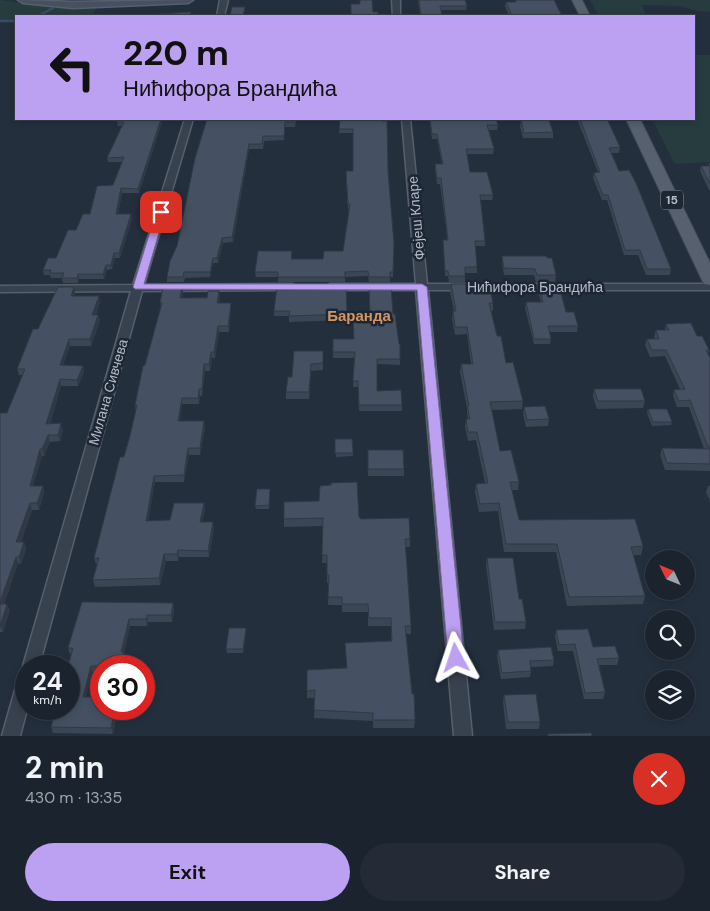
<!DOCTYPE html>
<meta charset="utf-8">
<style>
body{margin:0;font-family:"DM Sans",sans-serif;background:#242b36;color:#f1f3f6;height:100vh;display:flex;flex-direction:column;font-size:19px;white-space:nowrap}
*{box-sizing:border-box;margin:0}
p{font-size:16px;color:#a0a4aa}
.icon{flex:none;width:28px;height:28px;fill:none;stroke:currentColor;stroke-width:2;stroke-linecap:round;stroke-linejoin:round}
.map{position:relative;height:736px;overflow:hidden}
.drawer{display:flex;flex-direction:column;background:#1b232e;flex:1}
.drawer>*{flex:none}
.guide{position:absolute;left:15px;top:15px;width:680px;height:105px;border-radius:0px;box-shadow:0 2px 8px #0003,0 0 0 1px #39404a;background:#bca0f2;color:#111;overflow:hidden}
.needle{width:32px;rotate:313deg}
.fabs{position:absolute;left:645px;top:550px;display:grid;gap:10px}
.fabs a{display:grid;place-items:center;width:50px;height:50px;border-radius:50%;background:#1b232e;box-shadow:0 2px 8px #0003,0 0 0 1px #39404a;font-size:25px}
.speed{position:absolute;left:15px;top:655px;display:flex;gap:10px;font-size:25px;font-weight:700;text-align:center}
.speed>*{display:grid;place-content:center;width:65px;height:65px;border-radius:50%;background:#1b232e;box-shadow:0 2px 8px #0003,0 0 0 1px #39404a;line-height:1}
.speed small{font-size:12px;font-weight:400}
.speed .limit{border:8px solid #d22;background:#fff;color:#111}
.pin{position:absolute;display:grid;place-items:center;width:42px;height:42px;color:#fff;margin:-21px;border-radius:10px;box-shadow:0 2px 8px #0006}
.me{position:absolute;width:55px;margin:-28px;rotate:355deg;stroke-linejoin:round;filter:drop-shadow(0 0 4px #0008)}
.turn{display:flex;align-items:center;gap:18px;height:105px;padding:0 25px;font-size:22px}
.turn .icon{width:65px;height:65px;stroke-width:2.5}
.turn b{display:block;font-size:35px;line-height:42px}
.round{display:grid;place-items:center;flex:none;width:52px;height:52px;border-radius:26px;background:#242b36}
.headline{display:flex;align-items:center;justify-content:space-between;height:85px;padding:0 25px}
h1{font-size:30px;font-weight:700;line-height:38px}
.action{display:flex;gap:10px;margin-top:auto;padding:10px 25px}
.action a{flex:1;height:58px;border-radius:30px;background:#bca0f2;color:#111;font-size:20px;font-weight:700;line-height:58px;text-align:center}
.action a+a{background:#242b36;color:#f1f3f6}
.map>svg:first-child{display:block}
.green{fill:#263c3f}
.lines{fill:none;stroke-linecap:round;stroke-linejoin:round}
.stream{stroke:#394c67;stroke-width:2.5}
.minor-casing{stroke:#565f6c;stroke-width:3}
.secondary-casing{stroke:#565f6c;stroke-width:3}
.primary-casing{stroke:#414a57;stroke-width:2}
.minor{fill:#38414e;fill-rule:evenodd}
.secondary{fill:#465061;fill-rule:evenodd}
.primary{fill:#56606e;fill-rule:evenodd}
.wall{fill:#3b4654}
.shaded-wall{fill:#303945}
.building{fill:#455162;stroke:#303945}
.route{fill:#bca0f2;stroke:#7a689d}
.labels{text-anchor:middle;dominant-baseline:central;stroke-width:5;stroke-linejoin:round;paint-order:stroke}
.shield{fill:#1d2633;stroke:#878f9c;stroke-width:1}
.shield-label{font-size:12px;font-weight:bold;fill:#b4bcc9}
.street-label{font-size:14px;fill:#b4bcc9;stroke:#1d2633}
.neighbourhood-label{font-size:15px;font-weight:bold;fill:#d59563;stroke:#1d2633}
</style>
<div class="map">
<svg width="710" height="736" viewBox="0 0 710 736">
<rect width="100%" height="100%" fill="#242f3e"/>
<g class="green">
<path d="M0,0L59,8L97,7L92,16H16V21L0,22Z"/>
<path d="M590,0H710V12L697,11L680,6L642,5L646,16H599Z"/>
<path d="M694,55H710V162L675,164L652,119H694Z"/>
</g>
<g class="lines">
<g class="stream">
<path d="M38,16L53,8"/>
<path d="M0,21H16"/>
</g>
<g class="minor-casing">
<g id="minor">
<path d="M220,0H228L224,16H217Z"/>
<path d="M392,0H400V16H393Z"/>
<path d="M185,119H193L144,285L292,284L298,287L292,290L142,291L39,666H26V672L23,666L131,291L0,292V286L133,285Z"/>
<path d="M402,119H410L427,284H710V290H428L472,736H454L416,290H330L324,287L330,284H416Z"/>
<path d="M26,676L27,709L20,736H2L17,683L20,678Z"/>
</g>
</g>
<g class="secondary-casing">
<path id="secondary" d="M18,0L73,2L193,0L188,3L73,8L23,3Z"/>
</g>
<g class="primary-casing">
<g id="primary">
<path d="M572,0H582L590,16H580Z"/>
<path d="M626,119H640L710,263V285L704,284L702,280Z"/>
</g>
</g>
<use href="#minor" class="minor"/>
<use href="#secondary" class="secondary"/>
<use href="#primary" class="primary"/>
</g>
<g class="wall">
<path d="M418,0H465L467,6L466,10H441L442,16H420Z"/>
<path d="M515,0L562,16H509L505,6L506,2H515Z"/>
<path d="M163,119L139,193H122L118,214L132,219L120,258H115L112,269L107,270L104,279H79L78,283H63L62,278H51L50,275H44L43,270L56,258L76,230L90,214L113,185L122,162H108L107,158L122,126H118L117,122Z"/>
<path d="M207,119H301V121H296L295,127H285L284,140L264,141L263,149H249L233,242L223,243L218,263H213L210,277L185,278L184,282H167V277L177,246Z"/>
<path d="M340,119H381L388,172L394,244L393,277H390V282H369L368,276L345,277V282H278V277H256L255,272L292,251V259H323L343,251L350,209H348L346,176L353,171V133H339Z"/>
<path d="M429,119H496L498,125L497,130H489L494,149L493,154H467L470,172L493,195L492,200H480L485,241V246H475L477,267V273H465V282H449L448,276H445L443,245V240H447L446,228L440,184H437L435,169V164H442L437,139H432Z"/>
<path d="M577,119H607L620,147L619,153H611L619,171L671,269L670,275H646L638,255H624L607,200H602L593,178L594,173L598,172Z"/>
<path d="M521,120L553,132V138H523L520,126Z"/>
<path d="M709,163H710V190H709L700,171L701,166H709Z"/>
<path d="M502,256L547,258L556,275L555,282H536L534,275H504L502,263Z"/>
<path d="M451,284L467,289L493,303V311H491L497,336L506,363L523,401L522,409L492,410L500,451L519,482L518,490H512L519,520L643,546L641,555H633L645,596L643,604L567,606L556,552H504L498,511L479,512L475,492L476,484L485,483L476,440L468,441L465,427L466,419H468L467,414V408L460,372L461,364H471L467,334L455,335L452,319L453,311H454L450,292Z"/>
<path d="M182,286L183,292L182,298L220,297L219,303H231V309L229,332H219L215,358H212L210,371H205L202,396H200L199,404H182L180,421L205,428L200,455H189L184,482H155L148,521L170,520L204,503L205,510L202,522L214,529L209,557H179L178,561H166L160,585L95,587L93,580L97,564H96L94,558L124,457L136,411L135,405L145,365L161,307L160,303Z"/>
<path d="M277,286L347,314V320L289,322V316H274V311Z"/>
<path d="M539,286L566,312L578,326L577,332H549L551,339L550,344H534L525,308L526,302H541L538,292Z"/>
<path d="M74,287L75,293L74,296L100,302L96,315H98L100,321L91,346H70L63,365L83,366L84,372L78,386H61L50,424L63,430L60,441L50,442L44,456H42L33,486H43L44,493L39,510H32L21,542H24L26,549L21,564L18,563L4,604L10,610L3,632H0V413H7L23,375H19L17,369L38,329Z"/>
<path d="M393,314L400,359V365L377,364V391L402,405V411H359L358,387H353L354,358H333V339H354L353,320Z"/>
<path d="M666,324L697,336L709,350L708,355L710,358V471L665,470L660,455L662,448L704,449L689,407H677L673,396L674,390L680,389L665,356L650,357L645,345L647,339H655L654,337L656,330H665Z"/>
<path d="M323,351V370L311,371L309,399H286V392L292,377Z"/>
<path d="M594,389L645,401L643,408L597,409L593,397Z"/>
<path d="M524,407L549,419L548,426L526,427L523,414Z"/>
<path d="M648,409L672,422L671,425L652,426L647,413Z"/>
<path d="M335,439H352L353,456L336,457Z"/>
<path d="M368,450L404,469V476H368Z"/>
<path d="M708,486H710V501L706,492Z"/>
<path d="M270,492L269,509H256L255,506Z"/>
<path d="M359,517L361,519L410,539V547H405L411,626V634H406L415,720L414,728H373V721L314,718L315,698H307V691L346,668L391,641V626H368V612H342V605H328L329,583H327V563H322L323,526L284,527V519Z"/>
<path d="M487,558L519,599L526,622L525,629L494,630L486,565Z"/>
<path d="M82,602L173,603L174,610L172,622H148L147,626H130L124,653L125,658L124,666H101V672H92L86,697L118,709L113,734L53,733L51,727L72,654H70L68,648Z"/>
<path d="M246,628V632L243,653H227L226,649Z"/>
<path d="M556,630L619,658L617,665H599L605,692L603,699H584L573,651H558L555,637Z"/>
<path d="M498,650L554,660L553,666L531,667V671L530,677L501,679L497,656Z"/>
<path d="M504,695L540,722L539,729H506L503,702Z"/>
</g>
<g class="shaded-wall">
<path d="M161,119H163L139,193L138,189Z"/>
<path d="M249,144V149L233,242L232,237Z"/>
<path d="M121,188L122,193L117,219L116,214Z"/>
<path d="M131,214L132,219L120,258L119,253Z"/>
<path d="M222,238L223,243L218,263L217,258Z"/>
<path d="M114,253L115,258L112,269L111,265Z"/>
<path d="M213,258V263L210,277V272Z"/>
<path d="M106,265L107,270L104,279L103,274Z"/>
<path d="M78,274L79,279L78,283L77,278Z"/>
<path d="M182,286L183,292L181,304L180,298Z"/>
<path d="M74,287L75,293L72,302L71,296Z"/>
<path d="M219,291L220,297L218,310L217,303Z"/>
<path d="M99,296L100,302L94,321L92,315Z"/>
<path d="M231,303V309L229,332L228,326Z"/>
<path d="M98,315L100,321L91,346L90,339Z"/>
<path d="M218,326L219,332L215,358L214,352Z"/>
<path d="M69,339L70,346L61,372L60,365Z"/>
<path d="M211,352L212,358L210,371L209,364Z"/>
<path d="M204,364L205,371L202,396V389Z"/>
<path d="M311,364V371L309,399V392Z"/>
<path d="M83,366L84,372L78,386L77,380Z"/>
<path d="M60,379L61,386L48,430L46,424Z"/>
<path d="M199,389L200,396L199,404L198,398Z"/>
<path d="M182,398V404L179,428L178,421Z"/>
<path d="M204,421L205,428L200,455V448Z"/>
<path d="M61,423L63,430L60,441L58,435Z"/>
<path d="M48,435L50,442L44,456L42,449Z"/>
<path d="M188,448L189,455L184,482V475Z"/>
<path d="M40,449L42,456L31,492L30,486Z"/>
<path d="M154,476L155,482L147,527L146,521Z"/>
<path d="M43,486L44,493L39,510L37,503Z"/>
<path d="M30,503L32,510L18,549L16,542Z"/>
<path d="M204,503L205,510L201,528L200,522Z"/>
<path d="M213,522L214,529L209,557L208,551Z"/>
<path d="M24,542L26,549L21,564L19,557Z"/>
<path d="M178,550L179,557L178,561L177,554Z"/>
<path d="M164,554L166,561L160,585L159,578Z"/>
<path d="M16,557L18,563L2,611L0,606V602Z"/>
<path d="M173,603L174,610L172,622L171,615Z"/>
<path d="M7,604L10,610L3,632L0,626Z"/>
<path d="M147,615L148,622L147,626L146,619Z"/>
<path d="M129,619L130,626L124,653L125,658L124,666H121V652Z"/>
<path d="M246,628V632L243,653V649Z"/>
<path d="M91,666L92,672L85,703L83,697Z"/>
<path d="M115,709H118L113,734L111,728Z"/>
</g>
<g class="building">
<path d="M360,0H372L373,12H378V16H351V4H360Z"/>
<path d="M419,0H465L467,6H440L442,16H421Z"/>
<path d="M516,0H554L562,16H512L506,2H516Z"/>
<path d="M232,7H245L243,16H230Z"/>
<path d="M191,12L190,16H159V14Z"/>
<path d="M118,119H161L138,189L121,188L116,214H131L119,253H114L111,265H106L103,274H78L77,278H62L64,273H50L51,270H43L48,258H56L68,230H76L83,214H90L97,186L113,185L124,157L107,158L124,122H117Z"/>
<path d="M207,119H295V122H285L284,136H263L262,144H249L232,237L222,238L217,258H213L210,272H184L183,277H167L170,261L177,246L195,158Z"/>
<path d="M340,119H381L382,121H387L388,172L394,244L393,272H390V277H369L368,271L345,272V277H278V272H255L258,251H292L291,259H323L324,251H343L350,204H348L346,171H353V129H339Z"/>
<path d="M430,119H496L498,125H487L494,149H466L470,172H487L493,195H480L485,241H475L477,267H465V276H449L448,271H445L443,240H448L446,222L441,178H437L435,164H443L437,134H432Z"/>
<path d="M580,119H607L620,147L609,148L619,171L629,170L636,183L671,269H647L640,250H625L608,195H603L594,173L600,172Z"/>
<path d="M521,120H549L553,132L524,133Z"/>
<path d="M701,166H710V184Z"/>
<path d="M502,256H546L547,258H552L556,275H537L535,269L504,268Z"/>
<path d="M451,284H466L467,289L490,288L493,303H489L497,336H501L506,363L513,362L523,401L490,402L500,451L511,450L519,482H510L519,520L635,519L643,546L631,547L645,596L569,597L557,544H506L499,503L480,504L476,484L488,483L477,432H468L466,419H470L467,406H469L461,364H473L467,327H455L453,311H456Z"/>
<path d="M164,286H182L180,298H207L208,291H219L217,303H231L228,326H218L214,352H211L209,364H204L202,389H199L198,398H182L178,421H204L200,448H188L184,475L154,476L146,521L170,520L174,503H204L200,522H213L208,551L178,550L177,554H164L159,578L93,580L99,558H94L120,457H124L130,436L137,405H135L143,366L145,365L162,303H160L162,292Z"/>
<path d="M277,286H346L347,314L289,316L290,311H274Z"/>
<path d="M369,286H391L393,314H395L399,344H400V359H377V391L401,390L402,405H359L358,381H353L355,352H333V339H354L353,315L370,314Z"/>
<path d="M539,286H559L566,312H574L578,326H548L551,339H534L526,302H543Z"/>
<path d="M58,287H74L71,296H99L92,315H98L90,339H69L60,365L83,366L77,380L60,379L46,424L61,423L58,435H48L42,449H40L30,486H43L37,503H30L16,542H24L19,557H16L0,602V413H7L25,369H17L33,329H38Z"/>
<path d="M691,323L697,336H702L709,350H706L710,358V464L667,463L662,448L709,449L690,400L679,401L674,390L685,389L666,350H652L647,339H659L656,330H669L666,324Z"/>
<path d="M294,351H323V363L311,364L309,392H286L288,377H292Z"/>
<path d="M594,389H641L645,401H598Z"/>
<path d="M545,406L549,419L527,420L524,407Z"/>
<path d="M648,409H667L672,422H653Z"/>
<path d="M335,439H352L353,453H335Z"/>
<path d="M368,450H403L404,469H368Z"/>
<path d="M357,482L359,517L361,519L409,518L410,539H405L411,626H405L412,694H414L415,720H373V713L314,710L315,690L307,691V670L347,668L345,643L392,641L391,618H369L368,604H342V597H328L329,575H327V555H322L323,518L284,519V502L319,501L320,486L331,485V483Z"/>
<path d="M257,489H270L269,505L255,506Z"/>
<path d="M487,558H513L519,599H522L526,622H495Z"/>
<path d="M82,602L173,603L171,615H147L146,619H129L121,652H124L121,666H91L83,697H101V709H115L111,728L51,727L56,709H69L68,666L73,648H68Z"/>
<path d="M0,604H7L0,626Z"/>
<path d="M229,628H246L243,649H226Z"/>
<path d="M588,629L593,647L615,646L619,658L597,659L605,692L585,693L575,644L559,645L556,630Z"/>
<path d="M551,647L554,660L530,661L531,671L502,673L498,650Z"/>
<path d="M536,694L540,722H508L504,695Z"/>
<path d="M591,733L592,736H548V734Z"/>
</g>
<path class="route" d="M161,209L165,212L144,284H422L427,287L464,658L461,663L456,664L451,663L448,658L417,290L135,289L133,287L156,212Z"/>
<g class="labels">
<rect class="shield" x="661" y="190.5" width="22" height="19" rx="4"/>
<g class="shield-label">
<text x="672" y="200">15</text>
</g>
<g class="street-label">
<text transform="translate(416 218) rotate(-95)">Фејеш Кларе</text>
<text x="535" y="287">Нићифора Брандића</text>
<text transform="translate(108 392) rotate(-74)">Милана Сивчева</text>
</g>
<g class="neighbourhood-label">
<text x="359" y="316">Баранда</text>
</g>
</g>
</svg>
<div class="fabs">
<a><svg class="needle" viewBox="-14 -14 28 28"><path d="M0-13l5 13h-10z" fill="#e53935"/><path d="M0 13l5-13h-10z" fill="#a0a4aa"/></svg></a>
<a><svg class="icon" aria-label="search" viewBox="0 0 24 24"><circle cx="10" cy="10" r="6"/><path d="M15 15l6 6"/></svg></a>
<a><svg class="icon" aria-label="layers" viewBox="0 0 24 24"><path d="M12 4l9 5-9 5-9-5zM3 14l9 5 9-5"/></svg></a>
</div>
<div class="speed"><div>24<small>km/h</small></div><div class="limit">30</div></div>
<div class="pin" style="left:161px;top:212px;background:#d93025"><svg class="icon" aria-label="arrive" viewBox="0 0 24 24"><path d="M6 21V4h12l-3 4 3 4H6"/></svg></div>
<svg class="me" style="left:456px;top:658px" viewBox="-20 -20 40 40"><path d="M0-17L14 15 0 8-14 15z" fill="#bca0f2" stroke="#fff" stroke-width="4"/></svg>
<div class="guide">
<div class="turn"><svg class="icon" aria-label="left" viewBox="0 0 24 24"><path d="M17 20v-9H6M10 6l-5 5 5 5"/></svg><div><b>220 m</b>Нићифора Брандића</div></div>
</div>
</div>
<section class="drawer">
<div class="headline"><div><h1>2 min</h1><p>430 m · 13:35</p></div><a class="round" style="background:#d93025;color:#fff"><svg class="icon" aria-label="close" viewBox="0 0 24 24"><path d="M6 6l12 12M18 6L6 18"/></svg></a></div>
<div class="action"><a>Exit</a><a>Share</a></div>
</section>
